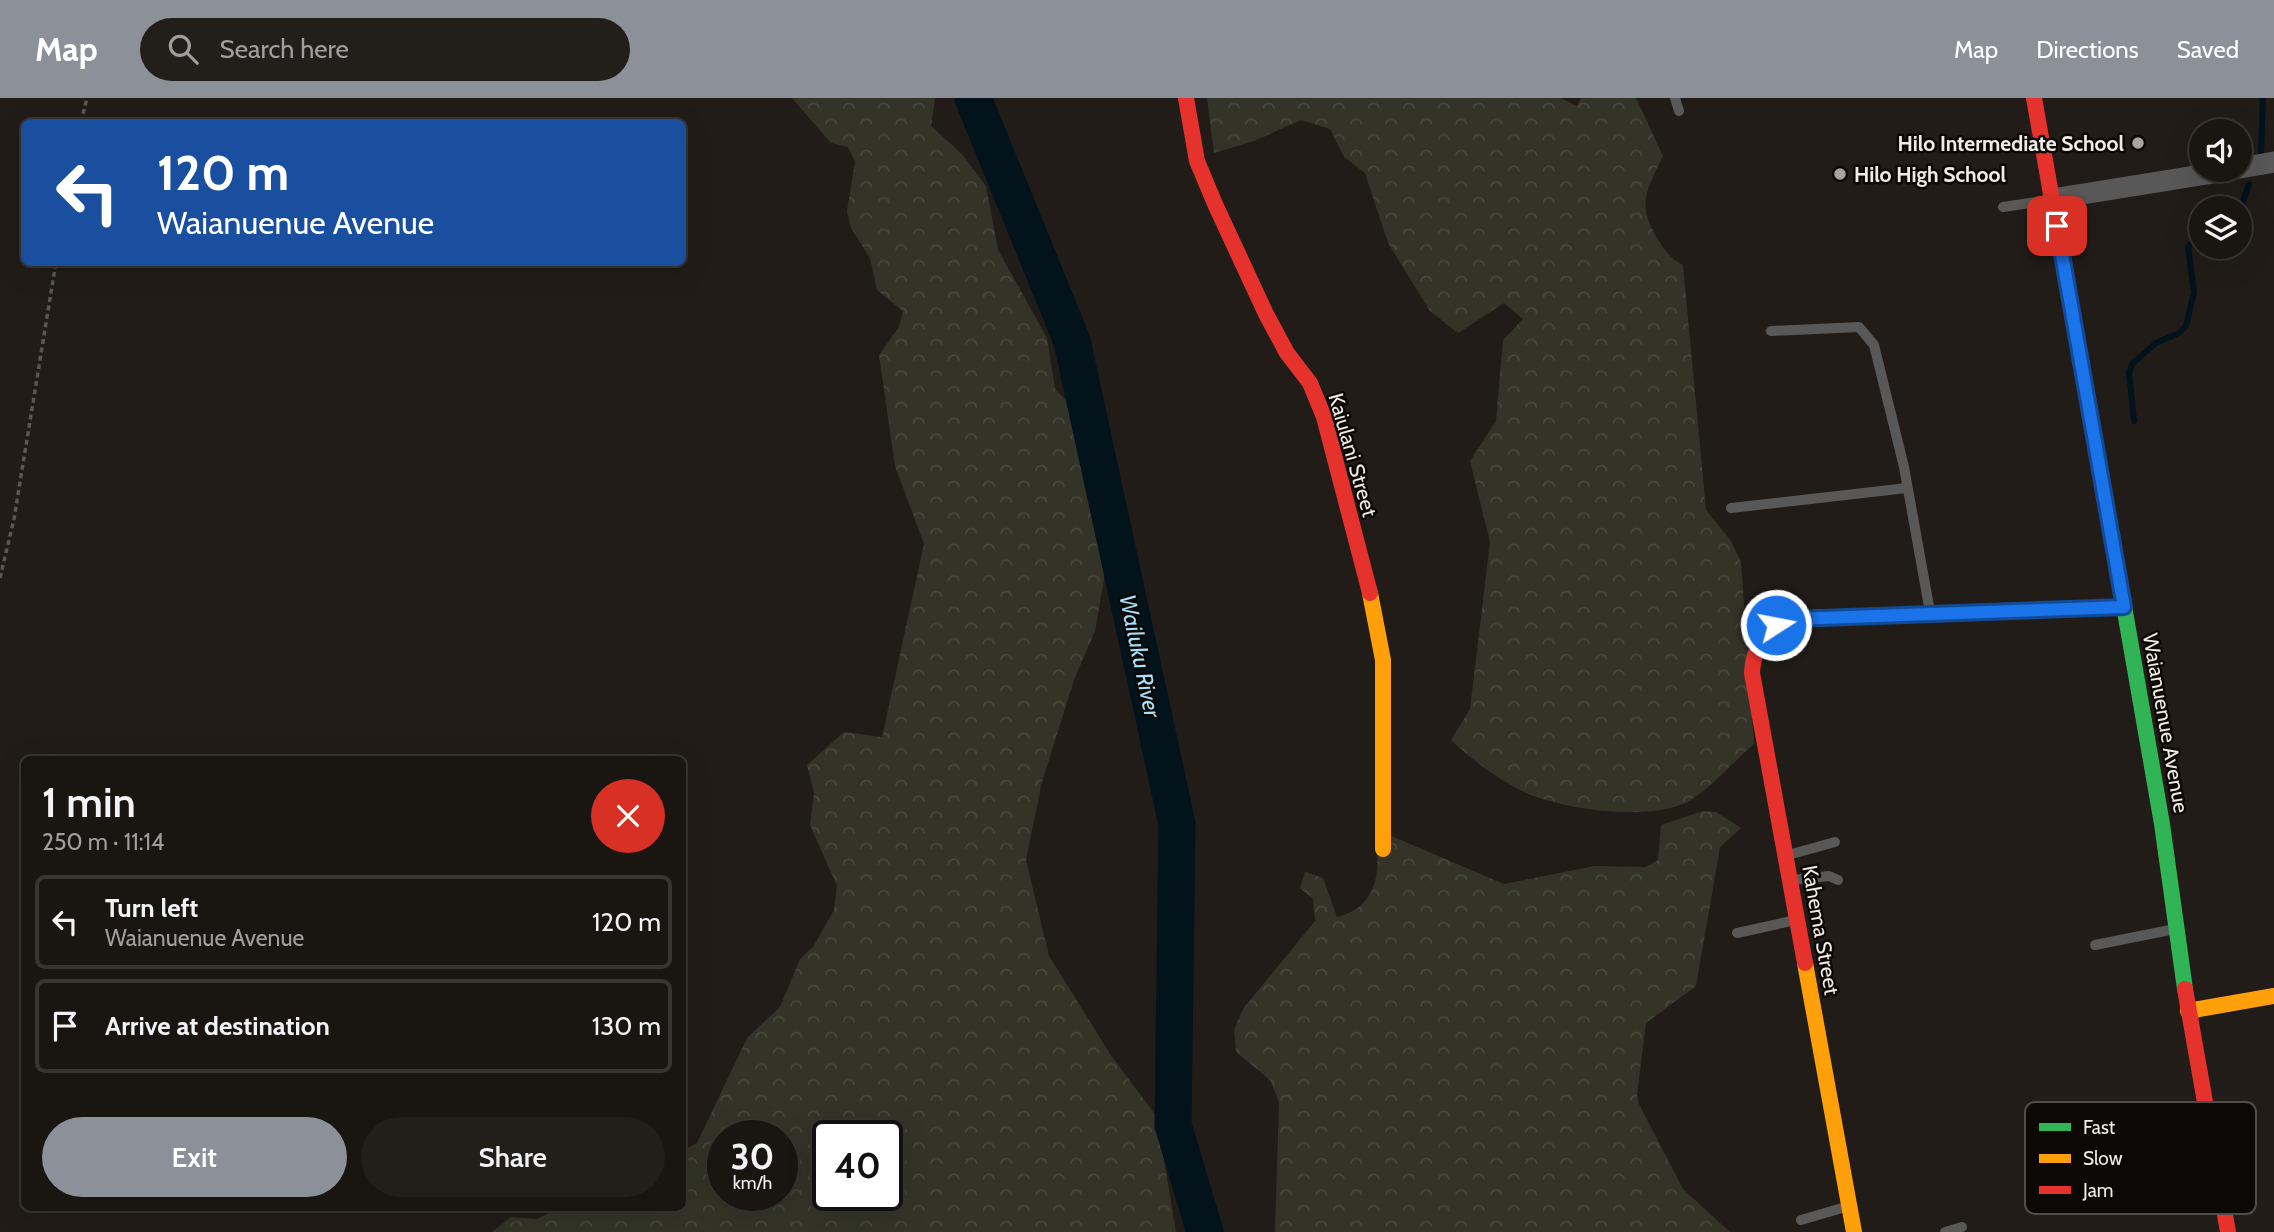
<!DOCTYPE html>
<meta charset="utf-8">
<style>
body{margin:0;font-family:Cabin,sans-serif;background:#221e1a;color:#f1f3f6;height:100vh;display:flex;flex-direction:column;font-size:26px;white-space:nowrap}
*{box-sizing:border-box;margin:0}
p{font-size:23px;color:#9f9f9f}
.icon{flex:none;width:38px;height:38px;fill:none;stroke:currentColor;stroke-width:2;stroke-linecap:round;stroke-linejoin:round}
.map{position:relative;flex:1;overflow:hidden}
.drawer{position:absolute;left:21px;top:658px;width:665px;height:455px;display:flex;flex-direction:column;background:#191511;border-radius:10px;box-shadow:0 7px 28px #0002,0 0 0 2px #373431}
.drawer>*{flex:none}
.banner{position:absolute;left:21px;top:21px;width:665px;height:147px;border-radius:10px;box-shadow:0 7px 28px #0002,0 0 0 2px #373431;background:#1a4fa0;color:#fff;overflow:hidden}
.controls{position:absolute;left:2189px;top:21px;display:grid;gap:14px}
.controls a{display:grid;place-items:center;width:63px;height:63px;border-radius:50%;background:#191511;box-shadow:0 7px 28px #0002,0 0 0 2px #373431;font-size:35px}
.speed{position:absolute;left:707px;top:1022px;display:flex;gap:14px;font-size:35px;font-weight:700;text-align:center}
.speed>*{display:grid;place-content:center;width:91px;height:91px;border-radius:50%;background:#191511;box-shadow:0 7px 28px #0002,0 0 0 2px #373431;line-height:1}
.speed small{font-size:18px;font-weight:400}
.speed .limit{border:4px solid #111;border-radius:10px;background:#fff;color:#111}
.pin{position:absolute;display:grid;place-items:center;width:60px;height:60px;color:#fff;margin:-30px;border-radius:14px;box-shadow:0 4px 10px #0006}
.me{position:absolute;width:77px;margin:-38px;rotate:79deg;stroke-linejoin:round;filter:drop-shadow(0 0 5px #0008)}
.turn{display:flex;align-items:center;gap:24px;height:147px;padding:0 21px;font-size:32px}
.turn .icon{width:91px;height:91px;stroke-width:2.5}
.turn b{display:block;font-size:49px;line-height:60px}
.round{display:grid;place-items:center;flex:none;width:74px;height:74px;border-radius:37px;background:#221e1a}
.overview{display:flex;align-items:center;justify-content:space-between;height:119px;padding:0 21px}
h1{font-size:42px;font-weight:600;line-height:52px}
.cta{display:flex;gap:14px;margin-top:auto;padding:14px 21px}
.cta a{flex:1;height:80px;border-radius:42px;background:#8c9099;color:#fff;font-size:28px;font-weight:600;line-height:80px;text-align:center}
.cta a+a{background:#221e1a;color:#f1f3f6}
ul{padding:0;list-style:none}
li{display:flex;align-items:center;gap:21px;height:94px;margin:0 14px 10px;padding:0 7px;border:4px solid #373431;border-radius:10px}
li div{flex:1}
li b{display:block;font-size:26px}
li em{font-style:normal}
header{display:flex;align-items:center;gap:42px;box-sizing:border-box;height:98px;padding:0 35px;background:#8c9099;color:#fff}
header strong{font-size:33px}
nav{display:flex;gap:38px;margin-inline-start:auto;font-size:24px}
.search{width:490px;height:63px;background:#221e1a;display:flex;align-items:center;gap:18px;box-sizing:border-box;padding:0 24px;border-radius:38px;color:#9f9f9f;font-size:26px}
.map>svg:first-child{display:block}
.forest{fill:url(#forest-crowns);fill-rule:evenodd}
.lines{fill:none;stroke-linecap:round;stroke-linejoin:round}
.stream{stroke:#03131c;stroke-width:6}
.river{stroke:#03131c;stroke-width:37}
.path{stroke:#575753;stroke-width:3.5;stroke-dasharray:5 3.5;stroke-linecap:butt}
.lane{stroke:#575857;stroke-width:10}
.street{stroke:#575857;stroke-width:21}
.fast{stroke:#30b455;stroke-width:16}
.slow{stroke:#ff9f0a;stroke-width:16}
.jam{stroke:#e5322d;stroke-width:16}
.route-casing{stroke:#114b97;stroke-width:18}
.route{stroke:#1a73e8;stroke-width:12}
.poi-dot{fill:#a8a39d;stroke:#0c0805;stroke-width:2.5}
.labels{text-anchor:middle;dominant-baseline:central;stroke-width:5;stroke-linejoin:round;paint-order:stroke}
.poi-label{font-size:21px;font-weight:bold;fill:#f1ebe5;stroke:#0c0805;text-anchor:end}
.street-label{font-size:21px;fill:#f1ebe5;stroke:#0c0805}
.water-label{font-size:23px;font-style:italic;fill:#a7e0fc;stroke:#0c0805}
.key{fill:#0c0805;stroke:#514c48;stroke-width:2}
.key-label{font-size:19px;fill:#f1ebe5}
</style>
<header>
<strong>Map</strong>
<div class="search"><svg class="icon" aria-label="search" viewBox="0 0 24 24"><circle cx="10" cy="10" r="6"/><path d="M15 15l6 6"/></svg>Search here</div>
<nav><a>Map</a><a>Directions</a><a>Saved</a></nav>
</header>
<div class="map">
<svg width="2274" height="1134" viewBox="0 0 2274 1134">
<defs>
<pattern id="forest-crowns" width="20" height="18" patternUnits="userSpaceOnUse" patternTransform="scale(1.75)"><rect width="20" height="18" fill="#333427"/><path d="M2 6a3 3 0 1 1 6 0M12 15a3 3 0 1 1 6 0" fill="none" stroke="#47483c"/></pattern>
</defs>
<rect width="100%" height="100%" fill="#211c17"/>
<g class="forest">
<path d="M792,0H935L931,28L962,56L986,88L998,152L1047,240L1055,291L1073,309L1096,397L1105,476L1095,533L1074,582L1042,684L1026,762L1049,858L1112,959L1157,1019L1176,1134H492L511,1119L536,1121L561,1110H682L683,1052L697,1045L747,940L780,909L800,861L813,849L834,812L837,788L810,727L814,695L807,667L844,634L882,639L924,446L895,368L879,257L899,229L903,213L877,192L870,160L851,130L847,113L855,64L848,49L831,45ZM723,1038H782V1097H723ZM828,1038H887V1097H828Z"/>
<path d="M1207,0H1561L1577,8L1581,0H1636L1663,58C1647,92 1636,105 1657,140C1665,153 1670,160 1683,167L1706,412L1731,443L1741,464L1754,646C1735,662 1710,691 1689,703C1649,725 1554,711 1516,690C1492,677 1470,660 1451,642L1470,611L1490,444L1470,363L1496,323L1503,242L1523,221L1504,205L1458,235L1430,213L1388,145L1365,75L1344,59L1330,31L1301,22L1254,43L1214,55Z"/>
<path d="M1703,713L1716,714L1741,730L1720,749L1696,888L1646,925L1637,997L1639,1006L1683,1091L1730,1134H1275L1279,1004L1270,982L1236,954L1234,932L1243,911L1315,823L1313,801L1300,790L1305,774L1323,780L1337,819C1372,811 1380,783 1377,750L1389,737L1504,786L1595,768L1646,769L1658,762L1661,727Z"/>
</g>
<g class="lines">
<g class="stream">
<path d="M2261,55L2263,0"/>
<path d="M2240,112L2249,86"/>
<path d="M2134,323L2129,275L2132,266L2156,245L2179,235L2186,228L2194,194L2188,149L2202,134"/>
</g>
<path class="river" d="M973,0L1072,243L1177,726L1173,1027L1205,1134"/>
<g class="path">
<path d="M81,24L87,0"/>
<path d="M0,480L14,421L56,164"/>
</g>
<g class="lane">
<path d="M1675,0L1679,13"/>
<path d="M2003,109L2050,102"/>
<path d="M1771,233L1859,229L1874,247L1904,369L1930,514"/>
<path d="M1731,410L1907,390"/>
<path d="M1788,757L1835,744"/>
<path d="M1792,782L1829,778L1838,782"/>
<path d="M1737,835L1796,822"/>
<path d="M2095,847L2175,831"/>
<path d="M1801,1122L1849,1108"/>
<path d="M1945,1134L1962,1129"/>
</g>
<g class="street">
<path d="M2240,70L2274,64"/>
<path d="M2052,101L2232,72"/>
</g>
<g class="fast">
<path d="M2124,508L2162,726L2185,891"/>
<path d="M1812,520L2124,509"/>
</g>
<g class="slow">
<path d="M1370,495L1383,562V751"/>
<path d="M1805,865L1854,1134"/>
<path d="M2188,913L2274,898"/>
</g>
<g class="jam">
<path d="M1186,0L1197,63L1215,106L1266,216L1287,255L1310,285L1324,319L1370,495"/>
<path d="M2034,0L2124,508"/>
<path d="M1805,865L1752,575C1754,538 1777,522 1812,520"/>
<path d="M2185,891L2228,1134"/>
</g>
</g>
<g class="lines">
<g class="route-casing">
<path id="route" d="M1776,527L1794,521L2124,509L2057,128"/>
</g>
<use href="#route" class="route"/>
</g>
<g class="poi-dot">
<circle cx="2138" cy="45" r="7"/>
<circle cx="1840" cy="76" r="7"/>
</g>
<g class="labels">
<g class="poi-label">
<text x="2124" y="45">Hilo Intermediate School</text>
<text x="1854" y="76" text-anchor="start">Hilo High School</text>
</g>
<g class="street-label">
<text transform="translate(1353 357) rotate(74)">Kaiulani Street</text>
<text transform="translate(2166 625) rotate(80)">Waianuenue Avenue</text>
<text transform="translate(1821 832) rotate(80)">Kahema Street</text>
</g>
<g class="water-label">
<text transform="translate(1140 558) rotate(78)">Wailuku River</text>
</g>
</g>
<rect x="2025" y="1004" width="231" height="112" rx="10" class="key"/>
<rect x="2039" y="1025" width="32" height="8" fill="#30b455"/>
<rect x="2039" y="1056" width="32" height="9" fill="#ff9f0a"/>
<rect x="2039" y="1088" width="32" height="8" fill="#e5322d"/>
<g class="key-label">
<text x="2083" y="1036">Fast</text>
<text x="2083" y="1067">Slow</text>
<text x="2083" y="1099">Jam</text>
</g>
</svg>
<div class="controls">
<a><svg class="icon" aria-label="sound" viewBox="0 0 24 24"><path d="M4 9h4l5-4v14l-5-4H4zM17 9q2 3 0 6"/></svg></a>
<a><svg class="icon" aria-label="layers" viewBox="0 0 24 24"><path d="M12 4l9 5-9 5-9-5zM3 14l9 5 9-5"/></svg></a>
</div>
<div class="speed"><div>30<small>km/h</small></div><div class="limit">40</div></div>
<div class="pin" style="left:2057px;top:128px;background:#d93025"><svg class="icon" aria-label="arrive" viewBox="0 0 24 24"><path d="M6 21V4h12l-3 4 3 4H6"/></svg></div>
<svg class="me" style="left:1776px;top:527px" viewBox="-20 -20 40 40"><circle r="17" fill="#1a73e8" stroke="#fff" stroke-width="3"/><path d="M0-11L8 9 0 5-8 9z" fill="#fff"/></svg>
<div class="banner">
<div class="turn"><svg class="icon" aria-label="left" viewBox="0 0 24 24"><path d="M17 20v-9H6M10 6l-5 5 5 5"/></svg><div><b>120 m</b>Waianuenue Avenue</div></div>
</div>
<section class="drawer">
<div class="overview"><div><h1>1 min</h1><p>250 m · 11:14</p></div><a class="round" style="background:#d93025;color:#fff"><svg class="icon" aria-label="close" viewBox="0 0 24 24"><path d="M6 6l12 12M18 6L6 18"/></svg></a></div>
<ul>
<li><svg class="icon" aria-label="left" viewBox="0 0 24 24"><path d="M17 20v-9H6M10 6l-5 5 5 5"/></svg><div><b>Turn left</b><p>Waianuenue Avenue</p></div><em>120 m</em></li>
<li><svg class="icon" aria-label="arrive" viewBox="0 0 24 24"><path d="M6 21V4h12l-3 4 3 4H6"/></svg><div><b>Arrive at destination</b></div><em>130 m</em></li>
</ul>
<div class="cta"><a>Exit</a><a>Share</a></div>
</section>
</div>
